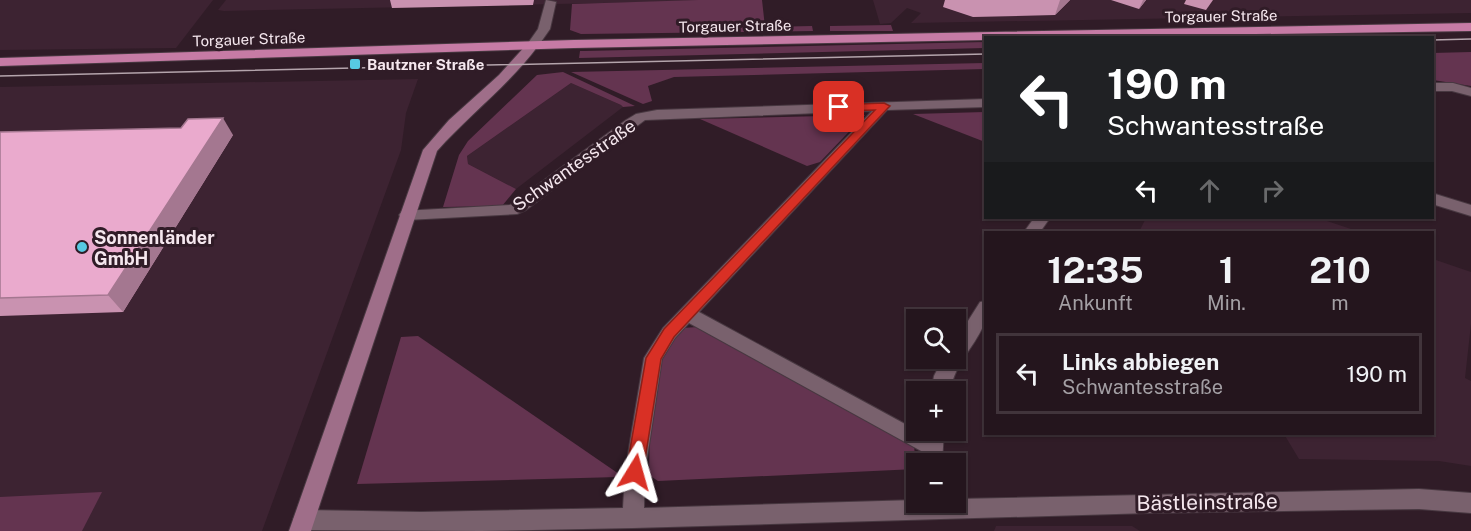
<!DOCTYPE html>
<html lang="de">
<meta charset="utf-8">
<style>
body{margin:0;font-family:"Public Sans",sans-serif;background:#30222a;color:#f1f3f6;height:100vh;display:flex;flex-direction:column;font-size:22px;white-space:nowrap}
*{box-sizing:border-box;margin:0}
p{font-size:20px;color:#a39fa4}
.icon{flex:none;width:33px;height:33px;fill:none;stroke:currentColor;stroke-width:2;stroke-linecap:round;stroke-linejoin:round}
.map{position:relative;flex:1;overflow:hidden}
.panel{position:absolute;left:984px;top:231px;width:450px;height:204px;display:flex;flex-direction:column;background:#24151d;border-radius:0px;box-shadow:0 2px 4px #0004,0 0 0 2px #41343b}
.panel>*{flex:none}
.top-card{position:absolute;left:984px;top:36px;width:450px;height:183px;border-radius:0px;box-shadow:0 2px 4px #0004,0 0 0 2px #41343b;background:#202124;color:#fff;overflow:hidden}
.buttons{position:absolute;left:906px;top:309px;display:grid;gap:12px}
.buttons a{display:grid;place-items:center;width:60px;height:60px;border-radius:0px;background:#24151d;box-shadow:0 2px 4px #0004,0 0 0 2px #41343b;font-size:30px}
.pin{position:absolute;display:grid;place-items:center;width:51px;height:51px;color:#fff;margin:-26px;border-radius:12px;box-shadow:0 3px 9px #0006}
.me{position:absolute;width:66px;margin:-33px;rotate:8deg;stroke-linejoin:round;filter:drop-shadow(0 0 4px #0008)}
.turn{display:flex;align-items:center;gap:21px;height:126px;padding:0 24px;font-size:27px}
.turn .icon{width:78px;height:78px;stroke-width:2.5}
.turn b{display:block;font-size:42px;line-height:51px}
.lanes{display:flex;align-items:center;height:57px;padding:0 24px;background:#0003;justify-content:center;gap:30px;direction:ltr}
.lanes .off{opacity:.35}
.eta{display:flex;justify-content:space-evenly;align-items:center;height:102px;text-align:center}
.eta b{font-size:36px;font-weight:700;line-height:42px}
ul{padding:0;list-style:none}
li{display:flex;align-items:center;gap:18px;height:81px;margin:0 12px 9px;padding:0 12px;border:3px solid #41343b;border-radius:0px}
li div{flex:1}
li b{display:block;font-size:22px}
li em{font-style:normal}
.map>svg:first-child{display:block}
.built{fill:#3d2332}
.green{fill:#643450}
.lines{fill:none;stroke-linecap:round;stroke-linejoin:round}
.minor-casing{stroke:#483841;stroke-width:2}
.secondary-casing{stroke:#483841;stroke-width:2}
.primary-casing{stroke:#483841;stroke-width:2}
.minor{fill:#79616d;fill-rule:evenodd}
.secondary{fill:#9f6e89;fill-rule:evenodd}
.primary{fill:#c67ba5;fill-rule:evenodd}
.tram{stroke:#b4a4ac;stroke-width:1.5}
.wall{fill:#c992b0}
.shaded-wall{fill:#a47790}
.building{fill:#eaaacd;stroke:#a47790;stroke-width:1.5}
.route{fill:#d93025;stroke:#8d1f18;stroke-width:1.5}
.poi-dot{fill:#57c9e2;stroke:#301c27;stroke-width:2}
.labels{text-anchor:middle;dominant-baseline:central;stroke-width:6;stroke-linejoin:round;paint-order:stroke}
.far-street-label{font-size:15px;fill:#f5e7ee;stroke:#301c27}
.far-poi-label{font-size:15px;font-weight:bold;fill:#f5e7ee;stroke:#301c27;text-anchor:start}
.street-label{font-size:18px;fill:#f5e7ee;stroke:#301c27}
.poi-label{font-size:18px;font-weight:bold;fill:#f5e7ee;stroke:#301c27;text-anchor:start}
.near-street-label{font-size:21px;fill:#f5e7ee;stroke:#301c27}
</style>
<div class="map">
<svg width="1471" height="531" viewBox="0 0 1471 531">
<rect width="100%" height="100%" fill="#301c27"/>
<g class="built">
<path d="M0,0H213L176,48L0,50Z"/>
<path d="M226,0H698V1L224,11L218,10Z"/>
<path d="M873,0H1471V13L911,23L921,13L907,8L891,23L880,24Z"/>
<path d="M418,79L406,113L401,150L262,531H0V87Z"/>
<path d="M571,83L621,105L623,107L516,189L468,164L467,156Z"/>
<path d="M1146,218H1318L1360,232H1139Z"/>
<path d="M1433,259L1471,272V324L1465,378L1471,381V466L1439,461L1299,459L1284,434H1432Z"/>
<path d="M996,526H1132L1140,531H994Z"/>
</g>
<g class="green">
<path d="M698,0H762L765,27L812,26L813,31L581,34L570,30L572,4Z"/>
<path d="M891,25L893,31H830V26Z"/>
<path d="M986,42L985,48L579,58L580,51H584Z"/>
<path d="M1471,52V86L1433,80L1432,53Z"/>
<path d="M985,63V69L674,77L648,86L652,101L643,104L571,72Z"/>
<path d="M563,72L635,106L623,107L621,105L571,83L467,156L468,164L516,189L502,206L443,207L459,155L468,141L537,75Z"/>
<path d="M985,112V142L913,114Z"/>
<path d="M865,115L820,162L807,166L700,119Z"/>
<path d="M698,327L914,445L916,469L658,481L649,475C651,423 644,368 682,328Z"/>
<path d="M418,336L619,474L618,477L357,484L401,337Z"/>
<path d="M102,492L82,531H0V497Z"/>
</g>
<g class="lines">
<g class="minor-casing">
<g id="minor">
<path d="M546,0L556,2L550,29L536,49H528L526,46L538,29Z"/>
<path d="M1432,83H1453L1471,88V96L1452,91H1432Z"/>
<path d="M986,99V107L887,110L699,312L916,430L924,433V430H944L942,464H922L923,452L689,323L675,338L662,359L645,472L644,508L916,500V502H956V499L1419,489L1471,493V513L1419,509L1344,510L1150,513L633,528L481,531L304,530L296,527L293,520L296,513L304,510L421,512L623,508L625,472L644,358L663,328L872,111L645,120L526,210L517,214L407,220L402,219L399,215L402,211L510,205L626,120L636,114L657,110Z"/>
<path d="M1432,193L1471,205V216L1432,204Z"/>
<path d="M1034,218H1050L1040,232H1024Z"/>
<path d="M986,301C986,308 987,318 984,324C973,350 955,362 950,392H931L934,376L943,358H956V340L980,302Z"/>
</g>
</g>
<g class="secondary-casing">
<path id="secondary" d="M532,42L538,46C509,85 469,115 437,151L311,531H289L423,150L449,120L499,75L528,43Z"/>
</g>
<g class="primary-casing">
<path id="primary" d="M1471,23V31L986,38V40L574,48L0,66V58L574,40Z"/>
</g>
<use href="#minor" class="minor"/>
<use href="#secondary" class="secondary"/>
<use href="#primary" class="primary"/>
<g class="tram">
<path d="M1432,40L1471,39"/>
<path d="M0,76L986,54"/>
</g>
</g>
<g class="wall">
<path d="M390,0H534L533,5L392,8Z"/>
<path d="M945,0H1070L1055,15L973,17L943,7Z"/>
<path d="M1111,0H1146L1139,9Z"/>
<path d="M1186,0H1213L1206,10L1184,4Z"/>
<path d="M0,132L233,135L123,312L0,316Z"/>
</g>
<g class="shaded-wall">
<path d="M1060,0H1070L1055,15Z"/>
<path d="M1143,0H1146L1139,9Z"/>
<path d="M223,118L233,135L123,312L108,295Z"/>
</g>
<path class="building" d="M223,118L108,295L0,298V132L181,128L188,119Z"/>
<path class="route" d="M884,103L890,106L888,108L674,337L661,359L643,472L641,478L635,480L629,478L626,472L646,358L664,329L875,110L839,111L835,110V105Z"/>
<g class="poi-dot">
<rect x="349" y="58" width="12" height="12" rx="3"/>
<circle cx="82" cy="247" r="6"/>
</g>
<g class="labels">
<g class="far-street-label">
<text transform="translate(1221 16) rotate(-1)">Torgauer Straße</text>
<text transform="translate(735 26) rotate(-1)">Torgauer Straße</text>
<text transform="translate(249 39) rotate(-2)">Torgauer Straße</text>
</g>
<g class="far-poi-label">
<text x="367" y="64">Bautzner Straße</text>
</g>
<g class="street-label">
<text transform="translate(574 165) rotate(-35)">Schwantesstraße</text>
</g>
<g class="poi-label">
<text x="94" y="237">Sonnenländer<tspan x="94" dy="21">GmbH</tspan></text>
</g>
<g class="near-street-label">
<text transform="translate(1207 502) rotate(-1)">Bästleinstraße</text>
</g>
</g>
</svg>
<div class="buttons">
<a><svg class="icon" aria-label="search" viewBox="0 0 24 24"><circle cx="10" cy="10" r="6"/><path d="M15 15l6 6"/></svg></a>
<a>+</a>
<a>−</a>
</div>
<div class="pin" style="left:839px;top:107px;background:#d93025"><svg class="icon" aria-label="arrive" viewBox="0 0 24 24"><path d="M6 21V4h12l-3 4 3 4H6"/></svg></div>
<svg class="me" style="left:635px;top:472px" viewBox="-20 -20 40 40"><path d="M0-17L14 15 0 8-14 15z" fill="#d93025" stroke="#fff" stroke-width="4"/></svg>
<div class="top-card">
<div class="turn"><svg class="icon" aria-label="left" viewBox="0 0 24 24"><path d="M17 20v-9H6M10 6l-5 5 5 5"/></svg><div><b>190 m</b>Schwantesstraße</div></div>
<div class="lanes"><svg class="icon" aria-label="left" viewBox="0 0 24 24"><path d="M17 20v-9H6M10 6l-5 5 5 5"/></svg><svg class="icon off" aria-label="ahead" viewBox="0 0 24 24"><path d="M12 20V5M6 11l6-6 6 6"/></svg><svg class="icon off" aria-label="right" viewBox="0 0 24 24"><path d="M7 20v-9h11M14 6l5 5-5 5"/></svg></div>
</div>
<section class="panel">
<div class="eta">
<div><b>12:35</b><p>Ankunft</p></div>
<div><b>1</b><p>Min.</p></div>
<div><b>210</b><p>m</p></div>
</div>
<ul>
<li><svg class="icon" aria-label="left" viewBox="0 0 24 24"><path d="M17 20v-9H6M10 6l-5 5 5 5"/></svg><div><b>Links abbiegen</b><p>Schwantesstraße</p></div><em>190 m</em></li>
</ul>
</section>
</div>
